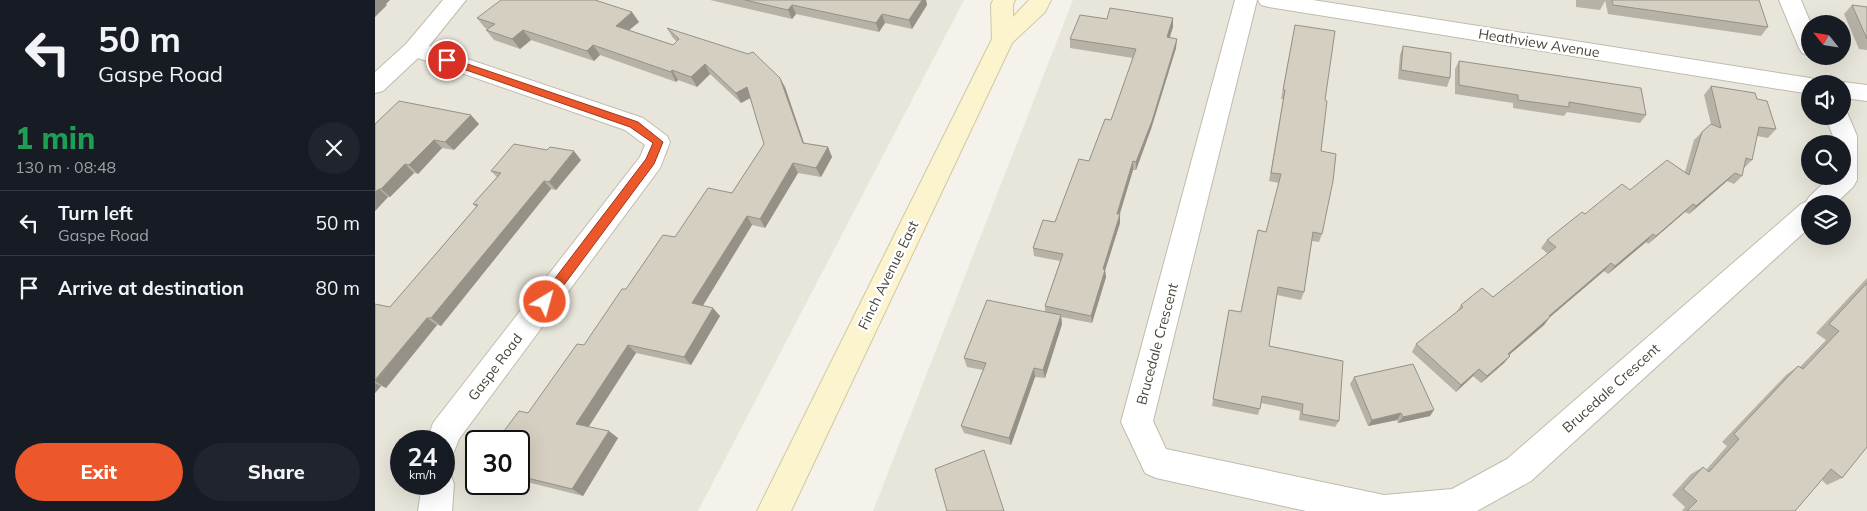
<!DOCTYPE html>
<meta charset="utf-8">
<style>
body{margin:0;font-family:Mulish,sans-serif;background:#20242c;color:#f1f3f6;height:100vh;display:flex;flex-direction:column;font-size:19px;white-space:nowrap}
*{box-sizing:border-box;margin:0}
p{font-size:16px;color:#9ea1a6}
.icon{flex:none;width:28px;height:28px;fill:none;stroke:currentColor;stroke-width:2;stroke-linecap:round;stroke-linejoin:round}
.map{position:relative;flex:1;overflow:hidden}
.drawer{display:flex;flex-direction:column;background:#171b24;width:375px}
.drawer>*{flex:none}
.banner{background:#171b24;color:#f1f3f6;overflow:hidden}
.needle{width:32px;rotate:300deg}
.fabs{position:absolute;left:1426px;top:15px;display:grid;gap:10px}
.fabs a{display:grid;place-items:center;width:50px;height:50px;border-radius:50%;background:#171b24;box-shadow:0 5px 20px #0002;font-size:25px}
.speed{position:absolute;left:15px;top:430px;display:flex;gap:10px;font-size:25px;font-weight:700;text-align:center}
.speed>*{display:grid;place-content:center;width:65px;height:65px;border-radius:50%;background:#171b24;box-shadow:0 5px 20px #0002;line-height:1}
.speed small{font-size:12px;font-weight:400}
.speed .limit{border:2px solid #111;border-radius:8px;background:#fff;color:#111}
.pin{position:absolute;display:grid;place-items:center;width:42px;height:42px;color:#fff;margin:-21px;border:2px solid #fff;border-radius:50%;box-shadow:0 1px 5px #0007}
.me{position:absolute;width:55px;margin:-28px;rotate:37deg;stroke-linejoin:round;filter:drop-shadow(0 0 4px #0008)}
.turn{display:flex;align-items:center;gap:18px;height:105px;padding:0 15px;font-size:22px}
.turn .icon{width:65px;height:65px;stroke-width:2.5}
.turn b{display:block;font-size:35px;line-height:42px}
.round{display:grid;place-items:center;flex:none;width:52px;height:52px;border-radius:26px;background:#20242c}
.head{display:flex;align-items:center;justify-content:space-between;height:85px;padding:0 15px}
h1{font-size:30px;font-weight:800;line-height:38px;color:#1e9e55}
.action{display:flex;gap:10px;margin-top:auto;padding:10px 15px}
.action a{flex:1;height:58px;border-radius:30px;background:#ec582b;color:#fff;font-size:20px;font-weight:800;line-height:58px;text-align:center}
.action a+a{background:#20242c;color:#f1f3f6}
ul{padding:0;list-style:none}
li{display:flex;align-items:center;gap:15px;height:65px;padding:0 15px;border-top:1px solid #363941}
li div{flex:1}
li b{display:block;font-size:19px}
li em{font-style:normal}
main{display:flex;flex:1;min-height:0}
.map>svg:first-child{display:block}
.residential{fill:#e8e5da;fill-rule:evenodd}
.lines{fill:none;stroke-linecap:round;stroke-linejoin:round}
.minor-casing{stroke:#c0bbae;stroke-width:2}
.secondary-casing{stroke:#d1c89e;stroke-width:2}
.minor{fill:#fff;fill-rule:evenodd}
.secondary{fill:#fbf4ce;fill-rule:evenodd}
.wall{fill:#b7b2a6}
.shaded-wall{fill:#959187}
.building{fill:#d5cfc1;stroke:#959187}
.route{fill:#ec582b;stroke:#99391c}
.labels{text-anchor:middle;dominant-baseline:central;stroke-width:5;stroke-linejoin:round;paint-order:stroke}
.street-label{font-size:14px;fill:#484439;stroke:#fff}
</style>
<main>
<section class="drawer">
<div class="banner">
<div class="turn"><svg class="icon" aria-label="left" viewBox="0 0 24 24"><path d="M17 20v-9H6M10 6l-5 5 5 5"/></svg><div><b>50 m</b>Gaspe Road</div></div>
</div>
<div class="head"><div><h1>1 min</h1><p>130 m · 08:48</p></div><a class="round"><svg class="icon" aria-label="close" viewBox="0 0 24 24"><path d="M6 6l12 12M18 6L6 18"/></svg></a></div>
<ul>
<li><svg class="icon" aria-label="left" viewBox="0 0 24 24"><path d="M17 20v-9H6M10 6l-5 5 5 5"/></svg><div><b>Turn left</b><p>Gaspe Road</p></div><em>50 m</em></li>
<li><svg class="icon" aria-label="arrive" viewBox="0 0 24 24"><path d="M6 21V4h12l-3 4 3 4H6"/></svg><div><b>Arrive at destination</b></div><em>80 m</em></li>
</ul>
<div class="action"><a>Exit</a><a>Share</a></div>
</section>
<div class="map">
<svg width="1492" height="511" viewBox="0 0 1492 511">
<rect width="100%" height="100%" fill="#f4f2eb"/>
<g class="residential">
<path d="M0,0H589L323,511H0ZM26,441H69V484H26ZM101,441H144V484H101Z"/>
<path d="M698,0H1492V511H498ZM1435,24H1468V56H1435ZM1435,84H1468V116H1435ZM1435,144H1468V176H1435ZM1435,204H1468V236H1435Z"/>
</g>
<g class="lines">
<g class="minor-casing">
<g id="minor">
<path d="M68,0H91L54,46L268,118L292,136L295,142L285,168L84,439L79,452L69,456V441H52L58,423L265,157L270,145L250,130L43,58L8,91L0,93V72L31,44Z"/>
<path d="M860,0H882L778,421L791,449L1009,495L1077,489L1132,459L1426,204L1431,202L1434,197L1456,176H1468V144H1457L1458,136L1450,116H1468V109L1471,110L1482,136V180L1478,187L1460,204H1435V227L1156,481L1102,511H931L781,478L770,473L746,422Z"/>
<path d="M883,0H938L1435,78L1443,80L1445,84H1435V94L894,7L886,5Z"/>
<path d="M1404,0H1426L1436,24L1435,56L1427,53L1424,48Z"/>
<path d="M1468,82L1492,85V101L1468,98V84H1461Z"/>
<path d="M69,470L75,473L79,484L77,511H43L47,484H69Z"/>
</g>
</g>
<g class="secondary-casing">
<path id="secondary" d="M618,0H640L638,5V17L654,0H676L670,12L637,43L416,511H382L617,39L616,5Z"/>
</g>
<use href="#minor" class="minor"/>
<use href="#secondary" class="secondary"/>
</g>
<g class="wall">
<path d="M335,0H551L552,5L537,29L510,23L504,32L421,14L417,19Z"/>
<path d="M1201,0H1230V1L1225,10L1201,7Z"/>
<path d="M1230,0H1384L1393,27L1386,36L1233,14Z"/>
<path d="M1477,5L1492,7V50L1484,49L1469,14Z"/>
<path d="M102,18L264,22L254,30L298,45L302,42L298,38L292,28L410,87L429,143L453,147L457,157L446,177L423,173L390,228L377,225L328,305L345,316L316,365L261,353L213,427L243,438L208,496L144,480V451L148,445L144,444V441H136L126,435L153,413L209,345L251,289L300,237L357,193L389,144L375,98L366,103L335,74L322,87L303,80L301,82L225,55L219,61L156,40L145,49L119,40L111,30L113,29L110,28Z"/>
<path d="M798,18V27L794,38L801,48L776,129L761,170H758L745,214V223L730,270L731,277L717,323L686,317L687,324L670,378L660,377L636,445L589,433L586,426L608,370L592,367L589,358L670,312V306L685,261L659,256L658,248L680,222L714,161L736,120L758,58L695,48V39L732,19Z"/>
<path d="M920,25L950,100L946,151L947,234L944,242L937,241L929,292L926,300L902,295L894,346L964,421L960,427L924,420L925,411L886,403L883,415L837,406L854,310L866,312L891,232L904,183L894,181L908,99H906Z"/>
<path d="M1028,46L1075,78L1072,87L1023,79L1025,55Z"/>
<path d="M1084,61L1271,115L1265,123L1192,112L1189,116L1138,108V103L1080,94V69Z"/>
<path d="M1336,86L1382,99L1401,129L1393,138L1382,136L1377,160L1368,169L1367,176L1359,184L1352,181L1314,214L1310,212L1273,244L1271,242L1233,274L1229,271L1175,317L1169,325L1134,355L1135,356L1129,363L1106,383L1098,376L1081,392L1037,352L1041,344L1081,313L1086,305L1118,297L1173,254L1166,248L1172,240L1210,214L1255,190L1310,172L1319,140L1327,132L1336,124L1329,95Z"/>
<path d="M0,124H104L79,150L67,148L43,174L39,173L15,197H13L0,211Z"/>
<path d="M206,160L181,190L176,189L66,326L62,325L11,388L6,386L0,393V304L15,307L101,207L98,204L122,177L116,171Z"/>
<path d="M1492,278V447L1467,478L1452,485L1447,480L1420,511H1307L1310,507L1297,495L1316,474L1328,467L1331,470L1352,446L1347,442L1411,375L1423,366L1425,367L1451,340L1441,333Z"/>
<path d="M979,377L1055,416L1023,423L1022,420L993,426L975,384Z"/>
</g>
<g class="shaded-wall">
<path d="M0,0H15L11,4L12,5L0,17Z"/>
<path d="M547,0H551L552,5L537,29L534,20Z"/>
<path d="M417,5L421,14L417,19L413,10Z"/>
<path d="M257,12L264,22L247,36L241,26Z"/>
<path d="M507,14L510,23L504,32L501,23Z"/>
<path d="M798,18V27L792,46V37Z"/>
<path d="M148,30L156,40L145,49L137,39Z"/>
<path d="M802,39L801,48L776,129L761,170V162Z"/>
<path d="M218,45L225,55L219,61L212,51Z"/>
<path d="M330,64L335,74L322,87L316,77Z"/>
<path d="M297,70L303,80L301,82L296,72Z"/>
<path d="M405,78L410,87L432,152L428,143Z"/>
<path d="M372,87L377,97L366,103L361,93Z"/>
<path d="M96,115L104,124L79,150L70,142Z"/>
<path d="M59,140L67,148L43,174L34,165Z"/>
<path d="M453,147L457,157L446,177L441,168Z"/>
<path d="M199,151L206,160L181,190L174,182Z"/>
<path d="M758,161V170L742,222V214Z"/>
<path d="M418,163L423,173L390,228L385,219Z"/>
<path d="M30,164L39,173L15,197L6,189Z"/>
<path d="M1360,173L1352,181L1314,214L1321,206Z"/>
<path d="M169,181L176,189L66,326L56,318Z"/>
<path d="M4,189L13,197L0,211V192Z"/>
<path d="M1318,204L1310,212L1273,244L1281,236Z"/>
<path d="M745,214V223L728,277V269Z"/>
<path d="M372,216L377,225L324,312L317,303Z"/>
<path d="M1278,234L1271,242L1233,274L1240,266Z"/>
<path d="M1236,263L1229,271L1175,317L1169,325L1127,361L1133,354L1174,316Z"/>
<path d="M730,270L731,277L717,323L716,316Z"/>
<path d="M338,308L345,316L316,365L309,357Z"/>
<path d="M686,315L687,324L670,378L668,370Z"/>
<path d="M52,318L62,325L11,388L0,381Z"/>
<path d="M253,345L261,353L211,431L201,424Z"/>
<path d="M1135,356L1129,363L1106,383L1112,376Z"/>
<path d="M659,368L660,377L636,445L634,438Z"/>
<path d="M1104,369L1098,376L1081,392L1086,385Z"/>
<path d="M0,383L6,386L0,393Z"/>
<path d="M1059,410L1055,416L1023,423L1028,417Z"/>
<path d="M1026,413L1022,420L993,426L997,420Z"/>
<path d="M234,431L243,438L208,496L197,489Z"/>
</g>
<g class="building">
<path d="M126,0H220L257,12L241,26L298,45L304,39L292,28L373,54L378,52L405,78L428,143L453,147L441,168L418,163L385,219L372,216L317,303L338,308L309,357L253,345L201,424L234,431L197,489L144,476V451L151,441L126,435L144,411L153,413L202,344L209,345L247,289H251L288,235L300,237L333,188L357,193L389,144L372,87L361,93L330,64L316,77L297,70L296,72L218,45L212,51L148,30L137,39L111,30L120,24L102,18Z"/>
<path d="M370,0H547L534,20L507,14L501,23L417,5L413,10Z"/>
<path d="M1237,0H1384L1393,27L1238,5Z"/>
<path d="M1477,5L1492,7V39Z"/>
<path d="M735,8L798,18L792,37L802,39L777,121L761,162L758,161L742,214H745L728,269L730,270L716,316L670,306L688,254L658,248L668,220L680,222L704,159L714,161L730,119L736,120L761,49L695,39L705,15L732,19Z"/>
<path d="M920,25L960,31L950,100L952,101L946,151L961,154L958,181L947,234L938,232L929,292L903,287L894,346L968,361L964,421L927,414L928,404L887,396L885,409L838,399L854,310L866,312L883,230L891,232L906,174L896,173L910,90H908Z"/>
<path d="M1028,46L1076,53L1075,78L1026,70Z"/>
<path d="M1084,61L1266,88L1271,115L1194,102V107L1143,100V95L1084,85Z"/>
<path d="M1336,86L1380,93L1382,99L1392,101L1401,129L1384,127L1377,160L1371,158L1367,176L1360,173L1321,206L1318,204L1281,236L1278,234L1240,266L1236,263L1174,316L1175,317L1133,354L1135,356L1112,376L1104,369L1086,385L1041,344L1088,307L1086,305L1107,288L1118,297L1181,247L1172,240L1207,212L1210,214L1247,184L1255,190L1292,160L1314,175L1327,132L1336,124L1346,128Z"/>
<path d="M24,101L96,115L70,142L59,140L34,165L30,164L6,189H4L0,192V124Z"/>
<path d="M139,144L172,150L175,147L199,151L174,182L169,181L56,318H52L0,380V304L15,307L103,205L98,204L126,173L116,171Z"/>
<path d="M1492,283V447L1467,478L1456,469L1420,511H1312L1322,501L1308,489L1328,467L1334,472L1364,439L1359,434L1423,366L1428,369L1464,331L1454,324Z"/>
<path d="M612,300L686,315L668,370L659,368L634,438L586,426L611,363L589,358Z"/>
<path d="M1038,364L1059,410L1028,417L1026,413L997,420L979,377Z"/>
<path d="M609,450L629,511H572L560,469Z"/>
</g>
<path class="route" d="M72,57L263,122L288,142L279,164L174,305H165L164,302L165,298L271,159L278,143L255,127L68,62L67,60Z"/>
<g class="labels">
<g class="street-label">
<text transform="translate(1164 43) rotate(9)">Heathview Avenue</text>
<text transform="translate(513 275) rotate(-64)">Finch Avenue East</text>
<text transform="translate(782 344) rotate(-75)">Brucedale Crescent</text>
<text transform="translate(120 367) rotate(-53)">Gaspe Road</text>
<text transform="translate(1236 388) rotate(-42)">Brucedale Crescent</text>
</g>
</g>
</svg>
<div class="fabs">
<a><svg class="needle" viewBox="-14 -14 28 28"><path d="M0-13l5 13h-10z" fill="#e53935"/><path d="M0 13l5-13h-10z" fill="#9ea1a6"/></svg></a>
<a><svg class="icon" aria-label="sound" viewBox="0 0 24 24"><path d="M4 9h4l5-4v14l-5-4H4zM17 9q2 3 0 6"/></svg></a>
<a><svg class="icon" aria-label="search" viewBox="0 0 24 24"><circle cx="10" cy="10" r="6"/><path d="M15 15l6 6"/></svg></a>
<a><svg class="icon" aria-label="layers" viewBox="0 0 24 24"><path d="M12 4l9 5-9 5-9-5zM3 14l9 5 9-5"/></svg></a>
</div>
<div class="speed"><div>24<small>km/h</small></div><div class="limit">30</div></div>
<div class="pin" style="left:72px;top:60px;background:#d93025"><svg class="icon" aria-label="arrive" viewBox="0 0 24 24"><path d="M6 21V4h12l-3 4 3 4H6"/></svg></div>
<svg class="me" style="left:170px;top:302px" viewBox="-20 -20 40 40"><circle r="17" fill="#ec582b" stroke="#fff" stroke-width="3"/><path d="M0-11L8 9 0 5-8 9z" fill="#fff"/></svg>
</div>
</main>
